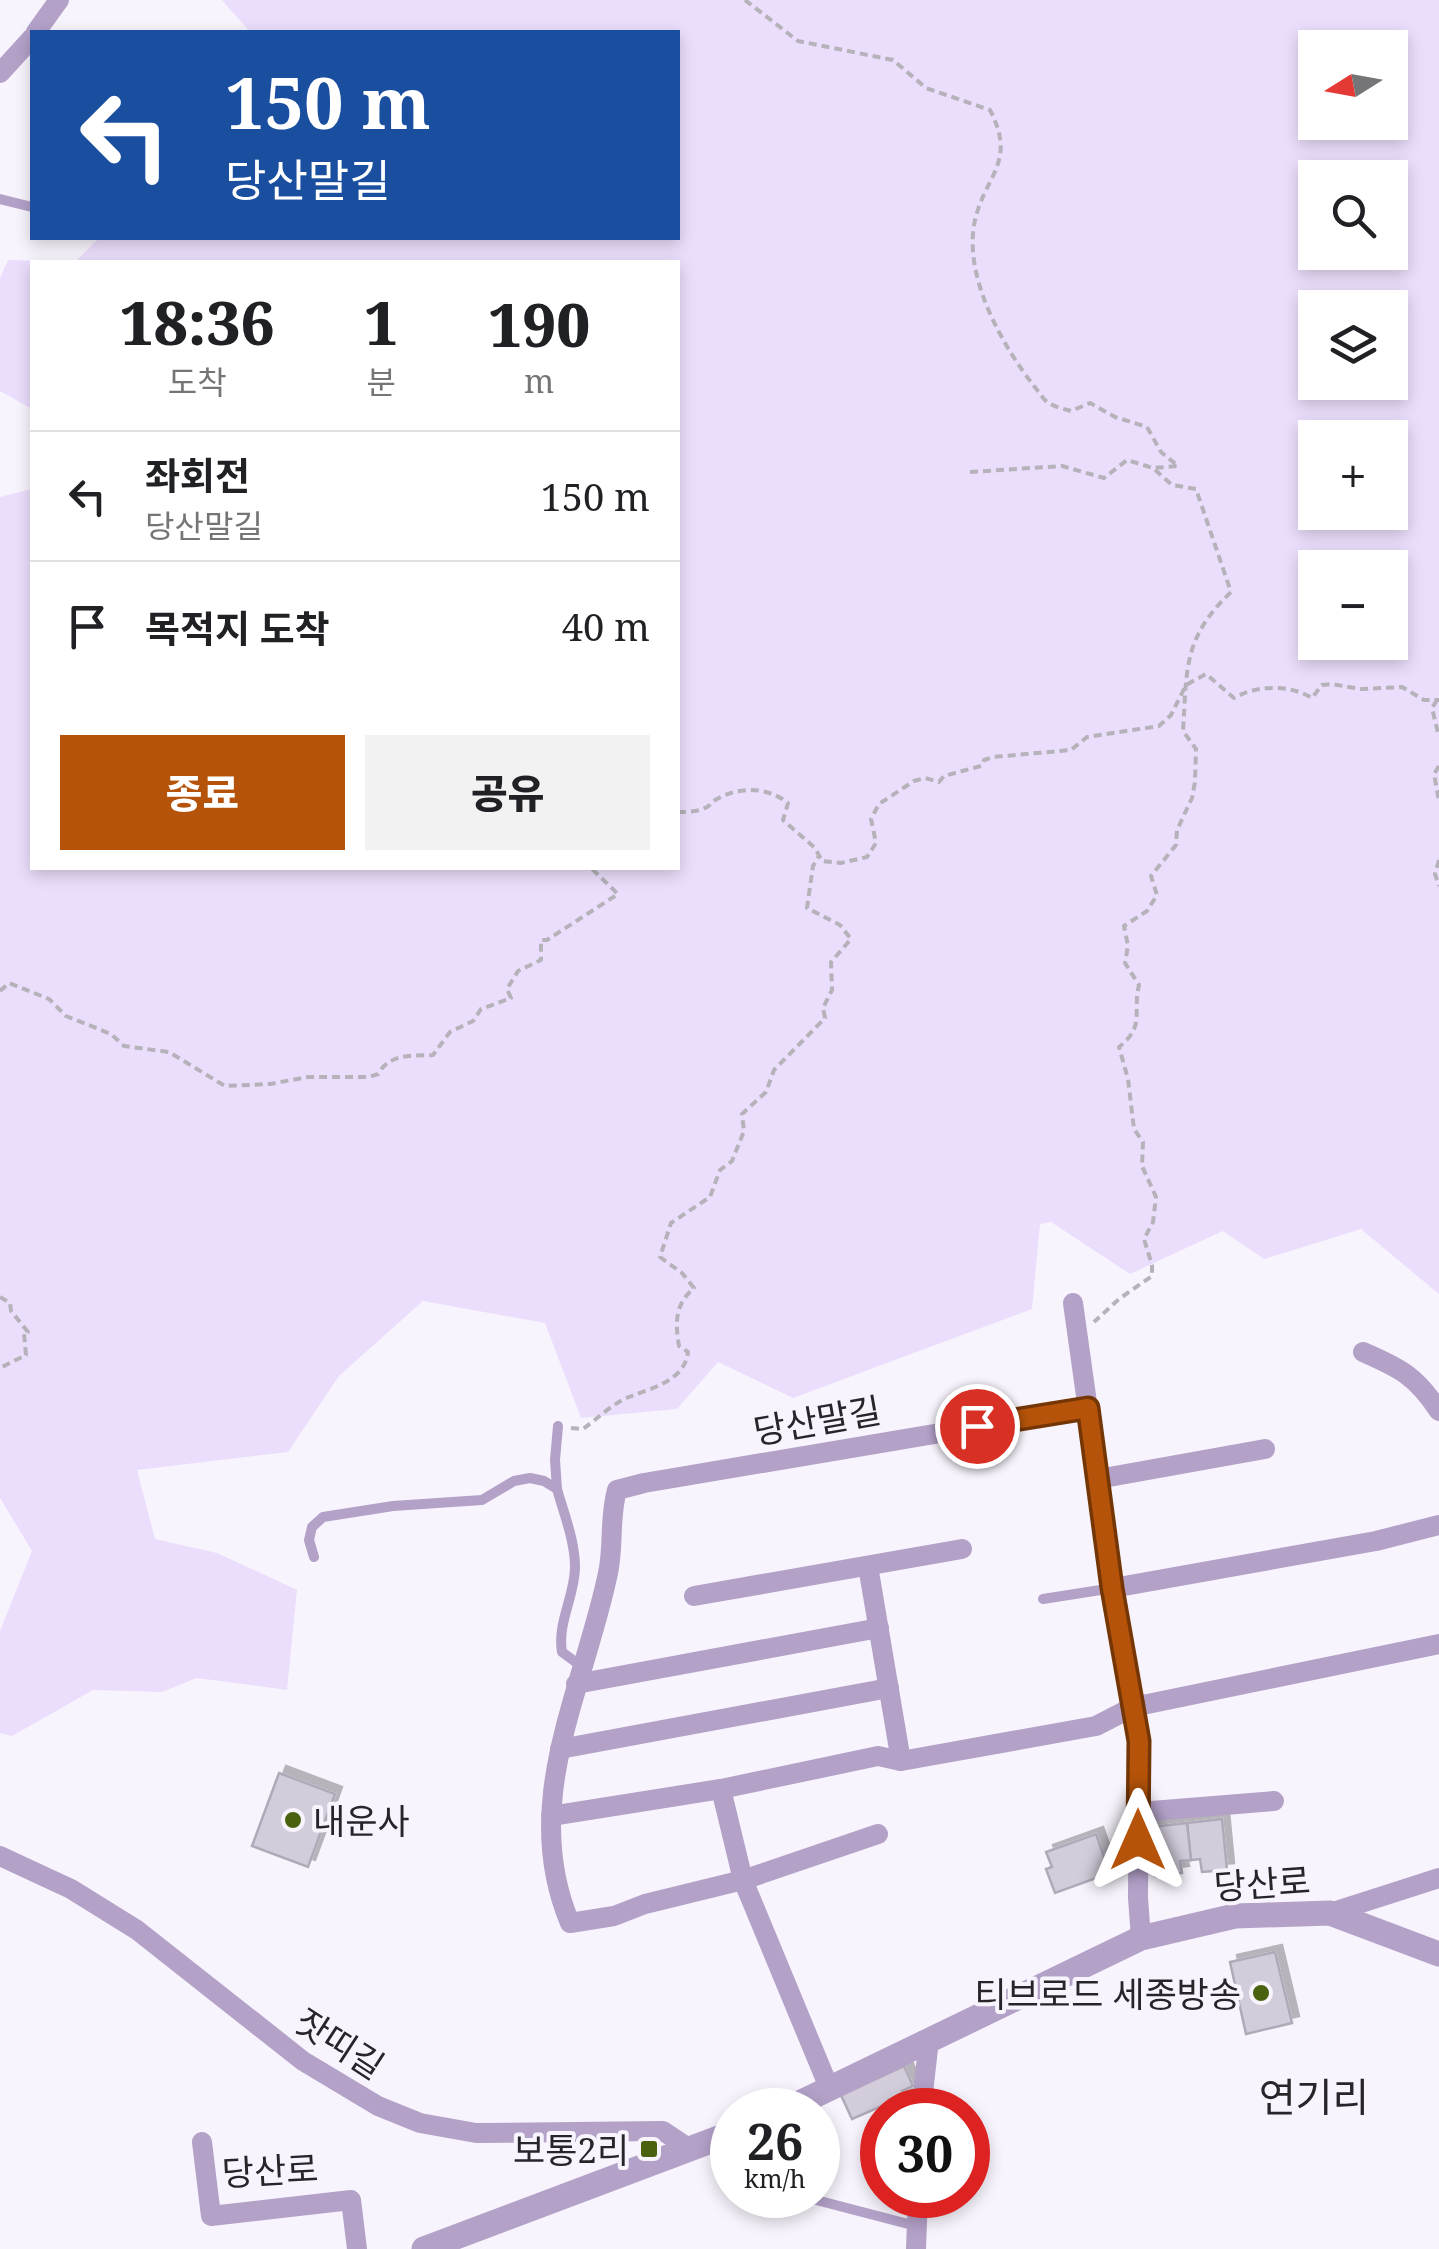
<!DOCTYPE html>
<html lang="ko">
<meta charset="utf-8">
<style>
body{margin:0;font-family:"Noto Serif","Noto Sans KR",serif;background:#f2f2f2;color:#202124;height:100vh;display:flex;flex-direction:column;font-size:38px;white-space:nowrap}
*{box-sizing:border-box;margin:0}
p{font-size:32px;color:#757577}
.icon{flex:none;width:55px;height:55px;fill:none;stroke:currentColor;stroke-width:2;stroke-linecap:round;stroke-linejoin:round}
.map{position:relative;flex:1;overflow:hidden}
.drawer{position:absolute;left:30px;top:260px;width:650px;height:610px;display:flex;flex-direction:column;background:#fff;border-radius:0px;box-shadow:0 5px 15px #0003}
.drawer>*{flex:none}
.hud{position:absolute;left:30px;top:30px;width:650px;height:210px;border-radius:0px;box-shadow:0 5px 15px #0003;background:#1a4fa0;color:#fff;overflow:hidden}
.needle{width:65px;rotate:259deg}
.controls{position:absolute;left:1298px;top:30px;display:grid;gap:20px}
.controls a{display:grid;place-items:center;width:110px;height:110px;border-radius:0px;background:#fff;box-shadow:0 5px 15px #0003;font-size:50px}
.speed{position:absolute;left:710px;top:2088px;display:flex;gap:20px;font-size:50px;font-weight:700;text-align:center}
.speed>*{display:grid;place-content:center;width:130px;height:130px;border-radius:50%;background:#fff;box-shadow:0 5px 15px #0003;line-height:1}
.speed small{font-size:25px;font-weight:400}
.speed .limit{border:15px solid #d22;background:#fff;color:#111}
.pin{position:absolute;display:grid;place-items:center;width:85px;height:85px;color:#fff;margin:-42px;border:5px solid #fff;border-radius:50%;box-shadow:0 2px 10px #0007}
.me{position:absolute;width:110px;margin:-55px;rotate:0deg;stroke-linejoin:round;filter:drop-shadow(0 0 8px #0008)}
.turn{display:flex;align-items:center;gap:35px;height:210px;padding:0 30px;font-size:45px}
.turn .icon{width:130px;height:130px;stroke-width:2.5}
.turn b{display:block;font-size:70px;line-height:85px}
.eta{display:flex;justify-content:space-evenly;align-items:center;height:170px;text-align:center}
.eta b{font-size:60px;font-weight:800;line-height:70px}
.action{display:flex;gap:20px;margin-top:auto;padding:20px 30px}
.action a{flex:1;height:115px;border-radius:0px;background:#b45309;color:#fff;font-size:40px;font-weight:800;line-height:115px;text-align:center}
.action a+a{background:#f2f2f2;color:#202124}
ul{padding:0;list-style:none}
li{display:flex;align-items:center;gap:30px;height:130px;padding:0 30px;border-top:2px solid #e0e0e0}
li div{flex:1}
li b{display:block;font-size:38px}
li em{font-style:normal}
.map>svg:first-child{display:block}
.green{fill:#ebdefc;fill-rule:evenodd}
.building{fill:#d3cddb;stroke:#b0aab8;stroke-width:2.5;filter:url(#shadow)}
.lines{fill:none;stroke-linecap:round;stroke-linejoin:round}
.path{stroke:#b5b2ba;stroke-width:4;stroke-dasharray:8 5;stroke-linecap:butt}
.service{stroke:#b3a1c8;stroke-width:10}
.minor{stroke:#b3a1c8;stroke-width:20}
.tertiary{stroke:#b3a1c8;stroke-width:25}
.route-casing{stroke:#753606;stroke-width:25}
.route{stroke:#b45309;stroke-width:18}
.poi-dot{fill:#4a620f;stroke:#f8f4fd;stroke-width:4}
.labels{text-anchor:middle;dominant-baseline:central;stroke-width:8;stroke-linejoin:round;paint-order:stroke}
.street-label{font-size:35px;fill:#27242a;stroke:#f8f4fd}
.poi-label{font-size:35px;fill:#27242a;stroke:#f8f4fd;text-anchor:end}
.quarter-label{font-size:40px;fill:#27242a;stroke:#f8f4fd}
</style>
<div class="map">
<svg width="1439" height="2249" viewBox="0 0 1439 2249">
<defs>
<filter id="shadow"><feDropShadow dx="7" dy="-7" stdDeviation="0" flood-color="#0004"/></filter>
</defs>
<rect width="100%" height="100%" fill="#f8f4fd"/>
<path class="green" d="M222,0H1439V1294L1361,1229L1264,1259L1223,1231L1130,1274L1051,1222L1040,1224L1032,1309L793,1398L718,1362L677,1409L581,1418L545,1323L423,1301L339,1376L288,1452L137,1470L155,1539L217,1553L297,1590L287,1690L197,1678L162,1692L93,1690L12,1736L0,1733V1631L32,1551L0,1498V497L32,489V868H678V262H32V409L0,391V278L8,260L75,262L99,238H678V32H250ZM1315,48H1390V122H1315ZM1315,178H1390V252H1315ZM1315,308H1390V382H1315ZM1315,438H1390V512H1315ZM1315,568H1390V642H1315Z"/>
<g class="building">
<path d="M279,1773L335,1794L308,1867L252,1846Z"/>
<path d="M1222,1819L1227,1870L1202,1872L1200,1859L1191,1860L1187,1823Z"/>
<path d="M1187,1823L1191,1860L1180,1861L1182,1873L1155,1876L1150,1827Z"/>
<path d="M1096,1834L1110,1873L1055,1893L1046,1869L1052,1867L1046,1852Z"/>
<path d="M1275,1952L1292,2023L1246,2034L1230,1962Z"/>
<path d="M904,2066L913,2086L902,2091L905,2096L852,2119L841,2095Z"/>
</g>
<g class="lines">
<g class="path">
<path d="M745,0L798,41L893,60L926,88L990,110C1018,164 983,176 974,225C965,279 1002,345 1034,386C1039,392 1043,400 1049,403C1055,407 1064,409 1071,411L1090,403L1115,417L1147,427L1161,452L1178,466L1153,468"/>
<path d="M970,472L1062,466L1104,478L1127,460L1153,468L1172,485L1196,489L1231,592C1183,638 1187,668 1183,731L1196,749L1195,782L1192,798L1177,830L1176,845L1151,876L1157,895L1147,911L1124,926L1128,946L1125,963L1139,985C1132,1014 1146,1025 1119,1047L1128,1079L1134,1129L1143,1142L1142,1166L1156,1197L1153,1222L1144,1239L1152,1265V1276L1119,1299L1094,1322"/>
<path d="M1437,700L1432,708L1439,737"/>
<path d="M1439,766L1434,774L1439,801"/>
<path d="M678,812C686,812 695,812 703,809C714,804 706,805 717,799C740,786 768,787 788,803L783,820L815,848L822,861L841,863L867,857L876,843L871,819L879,804L914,781L925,778L939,782L944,776L981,766L984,760L993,757L1071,750L1087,737L1159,726L1171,715L1186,685L1206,674L1234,698C1257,685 1289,684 1312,698L1322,685L1331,684L1361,689L1402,687L1424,700H1439"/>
<path d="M1439,860L1435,874L1439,886"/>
<path d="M0,991L9,983L49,999L66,1016L111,1034L124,1046L169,1052L225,1086L270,1084L308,1077H369L378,1074C390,1053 412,1056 433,1055L450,1032L473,1021L481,1009L511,998L507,989L518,971L541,960V940H547L618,894L591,868"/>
<path d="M0,1297L10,1303L11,1311L28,1332L24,1333L26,1355L0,1368"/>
<path d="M571,1428L583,1429C597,1419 613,1403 629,1397C653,1388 685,1380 688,1352L679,1346C675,1322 675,1304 694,1288L682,1273L660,1257L671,1223L710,1197L720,1170L732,1161L744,1131L742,1114L766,1092L774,1070L825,1018L823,1008L832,990L831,962L851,939L840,925L807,908L813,866L819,856"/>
</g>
<g class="service">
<path d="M0,199L32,207"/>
<path d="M557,1489L555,1460L558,1426"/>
<path d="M314,1557L309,1540L312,1527L323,1517L393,1506L482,1500L514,1481L530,1478L544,1481L557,1489C564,1514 575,1541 575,1567C575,1596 557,1622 562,1652L581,1666"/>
<path d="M1043,1599L1113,1588"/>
<path d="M797,2195L916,2226"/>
</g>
<g class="minor">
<path d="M36,32L59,0"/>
<path d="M0,73L32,38"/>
<path d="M1073,1303L1113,1588L1139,1741L1138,1898L1141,1938"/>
<path d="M1363,1352C1400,1368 1416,1376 1439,1411"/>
<path d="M1098,1479L1265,1449"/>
<path d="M868,1566L901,1761"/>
<path d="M1113,1588L1376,1541L1439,1525"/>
<path d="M694,1596L962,1549"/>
<path d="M576,1684L879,1628"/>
<path d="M560,1749L889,1688"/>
<path d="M721,1789L743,1880L830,2090"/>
<path d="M1139,1812L1274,1801"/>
<path d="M551,1816L721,1789L878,1756L901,1761L1096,1726L1133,1707L1439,1644"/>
<path d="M878,1834L743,1880L645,1904L614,1916L570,1923C519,1803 584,1689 608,1573C614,1546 609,1518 617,1490L644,1483L1088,1408"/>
<path d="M0,1856L71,1889L137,1930L303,2061L378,2106L420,2123L476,2133L663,2131L690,2149"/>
<path d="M1330,1913L1439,1878"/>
<path d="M921,2110L929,2040"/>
<path d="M202,2142L211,2216L351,2200L357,2249"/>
<path d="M916,2249L918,2195"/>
</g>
<g class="tertiary">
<path d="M785,2110L1141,1938L1235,1916L1330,1913L1439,1954"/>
<path d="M424,2249L732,2133"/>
</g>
</g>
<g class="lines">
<g class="route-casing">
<path id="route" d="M977,1426L1088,1408L1112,1588L1139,1741L1138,1840"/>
</g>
<use href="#route" class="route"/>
</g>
<g class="poi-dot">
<circle cx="293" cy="1820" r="10"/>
<circle cx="1261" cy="1993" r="10"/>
<rect x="639" y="2139" width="20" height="20" rx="5"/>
</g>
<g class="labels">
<g class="street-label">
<text transform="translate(817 1420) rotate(-10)">당산말길</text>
<text transform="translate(1262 1883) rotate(-4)">당산로</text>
<text transform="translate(340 2043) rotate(33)">잣띠길</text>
<text transform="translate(270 2170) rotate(-3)">당산로</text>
</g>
<g class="poi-label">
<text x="313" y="1820" text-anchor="start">내운사</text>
<text x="1241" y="1993">티브로드 세종방송</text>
<text x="629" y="2149">보통2리</text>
</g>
<g class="quarter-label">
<text x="1314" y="2096">연기리</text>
</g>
</g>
</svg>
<div class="controls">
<a><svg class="needle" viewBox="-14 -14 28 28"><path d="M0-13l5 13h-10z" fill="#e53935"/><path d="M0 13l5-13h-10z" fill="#757577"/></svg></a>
<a><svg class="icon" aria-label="search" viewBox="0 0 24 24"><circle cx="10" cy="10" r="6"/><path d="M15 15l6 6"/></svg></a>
<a><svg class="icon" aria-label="layers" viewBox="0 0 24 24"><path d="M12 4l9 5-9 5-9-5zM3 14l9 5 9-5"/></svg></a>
<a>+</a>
<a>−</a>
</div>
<div class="speed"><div>26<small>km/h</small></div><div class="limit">30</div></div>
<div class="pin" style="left:977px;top:1426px;background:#d93025"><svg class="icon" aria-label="arrive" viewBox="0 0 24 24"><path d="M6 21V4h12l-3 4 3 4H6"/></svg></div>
<svg class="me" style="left:1138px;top:1840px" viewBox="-20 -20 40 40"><path d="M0-17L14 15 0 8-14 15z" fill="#b45309" stroke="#fff" stroke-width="4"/></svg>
<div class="hud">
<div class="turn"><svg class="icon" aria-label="left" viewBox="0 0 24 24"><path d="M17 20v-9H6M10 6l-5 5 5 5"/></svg><div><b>150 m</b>당산말길</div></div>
</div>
<section class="drawer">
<div class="eta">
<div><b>18:36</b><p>도착</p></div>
<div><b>1</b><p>분</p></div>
<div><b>190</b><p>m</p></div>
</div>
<ul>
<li><svg class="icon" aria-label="left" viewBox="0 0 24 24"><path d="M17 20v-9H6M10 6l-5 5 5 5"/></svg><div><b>좌회전</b><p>당산말길</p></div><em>150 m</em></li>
<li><svg class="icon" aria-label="arrive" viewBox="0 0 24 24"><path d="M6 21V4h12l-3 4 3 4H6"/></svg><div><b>목적지 도착</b></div><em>40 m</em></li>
</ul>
<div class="action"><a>종료</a><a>공유</a></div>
</section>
</div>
